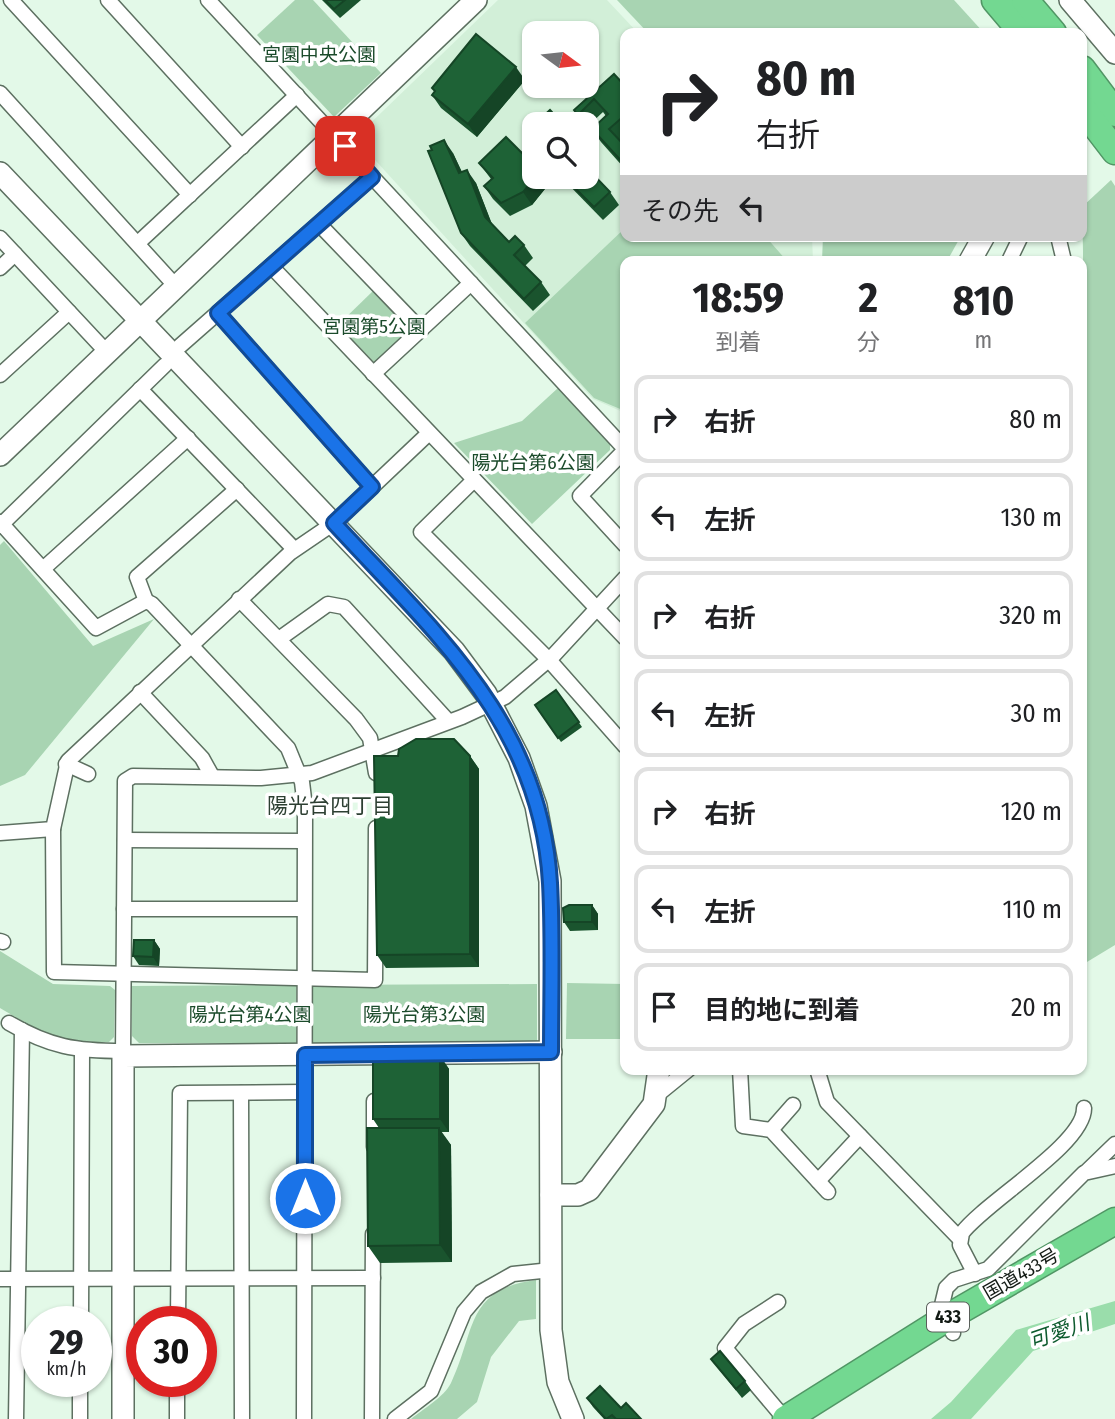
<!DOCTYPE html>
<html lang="ja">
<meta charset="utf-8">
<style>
body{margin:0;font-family:"Fira Sans Condensed","Noto Sans JP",sans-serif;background:#f6f6f6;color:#202124;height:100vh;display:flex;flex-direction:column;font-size:26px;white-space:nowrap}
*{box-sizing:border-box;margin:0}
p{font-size:23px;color:#757577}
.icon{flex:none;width:38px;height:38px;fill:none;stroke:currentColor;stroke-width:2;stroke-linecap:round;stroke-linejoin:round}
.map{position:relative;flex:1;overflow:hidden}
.details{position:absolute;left:620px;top:256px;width:467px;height:819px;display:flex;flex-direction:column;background:#fff;border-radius:14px;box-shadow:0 2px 5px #0004}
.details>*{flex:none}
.guide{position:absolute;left:620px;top:28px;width:467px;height:214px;border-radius:14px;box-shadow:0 2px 5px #0004;background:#fff;color:#202124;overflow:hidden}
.needle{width:46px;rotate:105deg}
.tools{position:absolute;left:522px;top:21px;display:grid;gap:14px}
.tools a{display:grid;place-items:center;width:77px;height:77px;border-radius:14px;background:#fff;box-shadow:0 2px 5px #0004;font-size:35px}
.speed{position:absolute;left:21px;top:1306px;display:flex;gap:14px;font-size:35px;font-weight:700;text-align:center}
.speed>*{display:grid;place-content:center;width:91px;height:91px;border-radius:50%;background:#fff;box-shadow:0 2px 5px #0004;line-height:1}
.speed small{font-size:18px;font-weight:400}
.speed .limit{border:10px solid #d22;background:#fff;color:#111}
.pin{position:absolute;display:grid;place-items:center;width:60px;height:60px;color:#fff;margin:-30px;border-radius:14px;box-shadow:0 4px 10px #0006}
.me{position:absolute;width:77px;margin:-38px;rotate:0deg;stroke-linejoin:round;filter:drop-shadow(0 0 5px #0008)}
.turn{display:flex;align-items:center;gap:24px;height:147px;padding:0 21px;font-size:32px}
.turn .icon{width:91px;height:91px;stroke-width:2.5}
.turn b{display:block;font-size:49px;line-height:60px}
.then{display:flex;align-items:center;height:66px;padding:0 21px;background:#0003;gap:14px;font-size:26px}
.eta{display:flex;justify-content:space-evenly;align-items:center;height:119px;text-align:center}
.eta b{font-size:42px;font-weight:700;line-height:49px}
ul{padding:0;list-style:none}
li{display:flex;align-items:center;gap:21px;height:88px;margin:0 14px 10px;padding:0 7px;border:4px solid #e0e0e0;border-radius:14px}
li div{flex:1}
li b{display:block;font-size:26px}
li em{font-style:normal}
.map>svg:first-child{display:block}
.built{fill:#d2efd8;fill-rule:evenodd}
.green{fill:#a8d4b2}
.water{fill:#9addab}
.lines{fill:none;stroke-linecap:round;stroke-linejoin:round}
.street-casing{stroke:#5d7061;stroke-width:17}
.secondary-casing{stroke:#5d7061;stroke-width:24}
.highway-casing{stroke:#519665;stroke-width:29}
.street{stroke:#fff;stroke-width:14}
.secondary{stroke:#fff;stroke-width:21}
.highway{stroke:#73d891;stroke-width:26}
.wall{fill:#1a542e}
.shaded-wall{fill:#154526}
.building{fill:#1e6236;stroke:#154526;stroke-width:2}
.route-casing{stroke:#114b97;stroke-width:18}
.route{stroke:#1a73e8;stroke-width:12}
.labels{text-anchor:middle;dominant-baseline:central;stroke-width:7;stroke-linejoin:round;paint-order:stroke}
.shield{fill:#fff;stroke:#595f5a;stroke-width:2}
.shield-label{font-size:18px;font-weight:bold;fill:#121a14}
.park-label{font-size:19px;fill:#1b4b2b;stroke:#fff}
.street-label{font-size:19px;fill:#121a14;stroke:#fff}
.neighbourhood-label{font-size:21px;fill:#2d3f32;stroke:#fff}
.water-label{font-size:21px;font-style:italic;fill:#0e5b2e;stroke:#fff}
</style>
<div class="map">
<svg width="1115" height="1419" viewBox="0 0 1115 1419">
<rect width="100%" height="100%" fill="#e3f9e8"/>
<path class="built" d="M498,0H607L638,33H625V236H812L813,261H625V413L593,399L355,138ZM534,33H586V86H534ZM534,124H586V177H534Z"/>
<g class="green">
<path d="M295,0H313L381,73L334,117L257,35Z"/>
<path d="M617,0H954L984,33H648Z"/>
<path d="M1111,180L1115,186V945L1082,965L1083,251L1082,207Z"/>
<path d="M625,228V236H765L787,261H625V411L594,398L525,323Z"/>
<path d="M823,236H961L947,261H822Z"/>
<path d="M374,290L411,328L375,363L338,325Z"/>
<path d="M558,388L610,441V450L532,524L454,443L522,421Z"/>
<path d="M4,541L93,646L154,619L25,775L0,786V545Z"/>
<path d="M0,951L53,984L110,986L115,990L114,1037L109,1042C58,1043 43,1033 0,1008Z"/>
<path d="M567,983L625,984V1039H566Z"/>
<path d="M537,984V1043L312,1044V985Z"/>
<path d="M296,985V1043H139L132,1036V986Z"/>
<path d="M536,1280V1319L519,1321L491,1357L477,1402L457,1419H411C423,1409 444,1397 451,1383C476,1331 465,1289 536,1280Z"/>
</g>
<path class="water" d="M1115,1301V1324L1033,1351L971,1419H931L951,1402L1016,1330Z"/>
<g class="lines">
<g class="street-casing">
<g id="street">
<path d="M11,0L190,195"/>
<path d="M108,0L242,147"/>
<path d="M208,0L625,449"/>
<path d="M0,93L171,281"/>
<path d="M319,224L421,330"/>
<path d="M1058,236L1064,261"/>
<path d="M0,238L100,345"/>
<path d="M138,243L297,95"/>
<path d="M1009,261L1021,236"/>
<path d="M271,266L625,638"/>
<path d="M0,268L15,254"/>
<path d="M218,313L372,487"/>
<path d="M180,346L372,177"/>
<path d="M373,374L471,283"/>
<path d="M0,375L69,312"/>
<path d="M140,389L294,549"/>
<path d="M625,450L580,496L625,545"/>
<path d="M474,480L421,532L549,660L625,746"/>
<path d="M0,522L96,628L146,601L152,604L288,748L302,782L305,807L304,1419"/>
<path d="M0,526L165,365"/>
<path d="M43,569L188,438"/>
<path d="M239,599L356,719L370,738L376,773"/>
<path d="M146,601L137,577L237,489"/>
<path d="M279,639L328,604L344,607L448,721"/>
<path d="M140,692L202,758L212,776"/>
<path d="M66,764L88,774"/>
<path d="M53,829L54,972L375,980L376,828"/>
<path d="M0,833L53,829L68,761L290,553L334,523L429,433"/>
<path d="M125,840L304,841"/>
<path d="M124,909H303"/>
<path d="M0,941L3,942"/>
<path d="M9,1023C50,1047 76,1051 123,1051"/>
<path d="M123,1056L125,781L133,776L261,778L312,773L462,717L505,697L553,656L625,578"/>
<path d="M740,1069L743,1126L771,1130L828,1192"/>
<path d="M817,1069L827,1102L960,1239"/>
<path d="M241,1093L242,1419"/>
<path d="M657,1095L689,1069"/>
<path d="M771,1130L793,1105"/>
<path d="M374,1147V1101"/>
<path d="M1086,1172L1115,1144"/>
<path d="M818,1181L860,1136"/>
<path d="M975,1274L960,1245L962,1233C985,1202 1085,1144 1084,1108"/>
<path d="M0,1279L373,1278"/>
<path d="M778,1302L744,1324L725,1348L779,1412"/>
<path d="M81,1321L82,1051"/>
<path d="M178,1321L180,1093L305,1092"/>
<path d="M953,1333L941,1309L946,1288L954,1280L988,1269L1084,1173L1115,1166"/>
<path d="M16,1419L22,1030"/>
<path d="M80,1419V1381"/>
<path d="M177,1419V1381"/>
<path d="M372,1419L373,1234"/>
<path d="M395,1419L431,1391L464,1312L481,1292L513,1274L551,1270"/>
</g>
</g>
<g class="secondary-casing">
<g id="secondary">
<path d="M1070,0L1115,53"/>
<path d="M0,173L454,651L486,694L519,758L536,806L550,881L551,1330L558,1382L573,1419"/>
<path d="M970,261L984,236"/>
<path d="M0,455L476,0"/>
<path d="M551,1195H578L589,1190L654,1104L659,1069"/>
<path d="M123,1419V1056L551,1052"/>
</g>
</g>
<g class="highway-casing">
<g id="highway">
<path d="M995,0L1023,33"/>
<path d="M1025,0L1053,33"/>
<path d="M1082,69L1115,113"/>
<path d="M1082,108L1115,151"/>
<path d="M786,1419L945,1319L1115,1221"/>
</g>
</g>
<use href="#street" class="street"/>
<use href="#secondary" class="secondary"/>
<use href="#highway" class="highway"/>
</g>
<g class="wall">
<path d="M322,0H361L340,18Z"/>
<path d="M614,74L625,86V136L620,141L625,146V169L601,142L592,129L606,116L603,112L587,127L586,124H584L574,110Z"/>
<path d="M525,80L477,137L441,108L432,95L435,92L432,88Z"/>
<path d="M453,153L462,172L476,183L492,224L509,242L524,245L533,258L525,266L541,282L550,295L533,311L470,246L461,233Z"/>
<path d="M479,163L534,177H552L553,179L532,205L510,216L493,199L484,186L491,179Z"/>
<path d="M561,177H586L610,192L619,205L603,220Z"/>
<path d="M556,690L582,727L561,742L535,705Z"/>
<path d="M470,756L479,769V967L386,968L377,955Z"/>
<path d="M592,905L598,914V930L570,931L564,922Z"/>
<path d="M154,940L160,949L159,966L139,965L133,956Z"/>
<path d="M440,1056L449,1069V1132H441L451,1145L452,1262L380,1263L368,1246L379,1128L373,1119Z"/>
<path d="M711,1359L745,1381L751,1390L742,1398Z"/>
<path d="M587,1398L621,1408L641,1419H604L593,1407Z"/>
</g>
<g class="shaded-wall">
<path d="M516,67L525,80L477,137L468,124Z"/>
<path d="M444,140L453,153L468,186L459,173Z"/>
<path d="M467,170L476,183L494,230L485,217Z"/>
<path d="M535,177H552L553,179L532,205L523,192Z"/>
<path d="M470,756L479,769V967L470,954Z"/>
<path d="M592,905L598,914V930L592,922Z"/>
<path d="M154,940L160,949L159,966L153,957Z"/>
<path d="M440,1056L449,1069V1132L440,1119Z"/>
<path d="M439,1128L451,1145L452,1262L440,1245Z"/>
</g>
<g class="building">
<path d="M325,0H345L334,9Z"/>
<path d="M476,34L516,67L468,124L432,95L435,91L432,88Z"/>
<path d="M614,74L625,86V115L609,129L625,146V165L592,129L608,114L594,99L578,115L574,110Z"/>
<path d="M550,110L562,123L535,124Z"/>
<path d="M534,126V145L524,135Z"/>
<path d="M506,137L522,153L527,148L534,155V177H535L523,192L501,203L484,186L493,178L479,163Z"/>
<path d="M444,140L459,173L467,170L485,217L509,242L515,236L524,245L514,255L541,282L524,299L461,233L428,151L432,150L430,146Z"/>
<path d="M586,167L610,192L594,207L564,177H586Z"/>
<path d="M556,690L579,722L558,738L535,705Z"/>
<path d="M416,739H454L470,756V954L377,955L374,756H398L399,749Z"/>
<path d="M569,905H592V922H564L563,908Z"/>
<path d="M134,940H154L153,957L133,956Z"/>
<rect x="373" y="1056" width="67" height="63"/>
<path d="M367,1128H439L440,1245L368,1246Z"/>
<path d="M720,1351L745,1381L736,1389L711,1359Z"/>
<path d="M600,1386L621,1408L626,1403L641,1419H616L612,1415L606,1419L587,1398Z"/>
</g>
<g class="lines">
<g class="route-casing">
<path id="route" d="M305,1198V1055L551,1052C551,996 553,939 550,883C541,723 434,632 334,523L372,487L218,313L372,177L345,146"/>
</g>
<use href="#route" class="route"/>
</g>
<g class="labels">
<rect class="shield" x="927" y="1302.5" width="42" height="29" rx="5"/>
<g class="shield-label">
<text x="948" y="1317">433</text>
</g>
<g class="park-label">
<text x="319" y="54">宮園中央公園</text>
<text x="374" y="326">宮園第5公園</text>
<text x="533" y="462">陽光台第6公園</text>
<text x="250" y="1014">陽光台第4公園</text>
<text x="424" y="1014">陽光台第3公園</text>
</g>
<g class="street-label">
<text transform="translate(1021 1274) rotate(-30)">国道433号</text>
</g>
<g class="neighbourhood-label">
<text x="330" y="806">陽光台四丁目</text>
</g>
<g class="water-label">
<text transform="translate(1059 1332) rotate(-19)">可愛川</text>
</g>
</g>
</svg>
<div class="tools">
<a><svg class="needle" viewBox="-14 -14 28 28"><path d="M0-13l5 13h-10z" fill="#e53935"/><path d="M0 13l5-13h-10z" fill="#757577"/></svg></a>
<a><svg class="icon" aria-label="search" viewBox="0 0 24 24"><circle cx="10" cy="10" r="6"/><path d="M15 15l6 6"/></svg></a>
</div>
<div class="speed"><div>29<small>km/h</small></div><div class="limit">30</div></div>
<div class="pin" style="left:345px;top:146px;background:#d93025"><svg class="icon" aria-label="arrive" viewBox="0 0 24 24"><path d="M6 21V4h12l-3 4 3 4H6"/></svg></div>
<svg class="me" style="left:305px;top:1198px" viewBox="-20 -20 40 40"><circle r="17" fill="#1a73e8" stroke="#fff" stroke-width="3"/><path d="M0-11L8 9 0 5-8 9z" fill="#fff"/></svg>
<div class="guide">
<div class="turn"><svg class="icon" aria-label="right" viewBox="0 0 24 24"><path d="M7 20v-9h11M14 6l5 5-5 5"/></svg><div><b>80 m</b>右折</div></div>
<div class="then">その先<svg class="icon" aria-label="left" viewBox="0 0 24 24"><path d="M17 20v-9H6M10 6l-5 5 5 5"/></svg></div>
</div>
<section class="details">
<div class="eta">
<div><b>18:59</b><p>到着</p></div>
<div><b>2</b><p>分</p></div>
<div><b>810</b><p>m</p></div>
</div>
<ul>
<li><svg class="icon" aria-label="right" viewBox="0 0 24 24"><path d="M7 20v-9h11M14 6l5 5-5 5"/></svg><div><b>右折</b></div><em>80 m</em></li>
<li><svg class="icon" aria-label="left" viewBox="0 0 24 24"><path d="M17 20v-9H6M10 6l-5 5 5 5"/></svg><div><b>左折</b></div><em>130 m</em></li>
<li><svg class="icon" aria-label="right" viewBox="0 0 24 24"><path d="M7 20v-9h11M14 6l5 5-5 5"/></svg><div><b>右折</b></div><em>320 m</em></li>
<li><svg class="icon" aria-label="left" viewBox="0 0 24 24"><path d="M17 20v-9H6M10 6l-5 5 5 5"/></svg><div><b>左折</b></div><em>30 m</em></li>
<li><svg class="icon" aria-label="right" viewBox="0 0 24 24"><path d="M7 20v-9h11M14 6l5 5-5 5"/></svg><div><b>右折</b></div><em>120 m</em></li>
<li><svg class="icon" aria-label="left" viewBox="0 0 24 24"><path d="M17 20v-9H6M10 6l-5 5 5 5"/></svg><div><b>左折</b></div><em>110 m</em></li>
<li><svg class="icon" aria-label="arrive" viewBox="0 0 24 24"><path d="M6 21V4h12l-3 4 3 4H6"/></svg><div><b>目的地に到着</b></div><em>20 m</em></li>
</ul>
</section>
</div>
